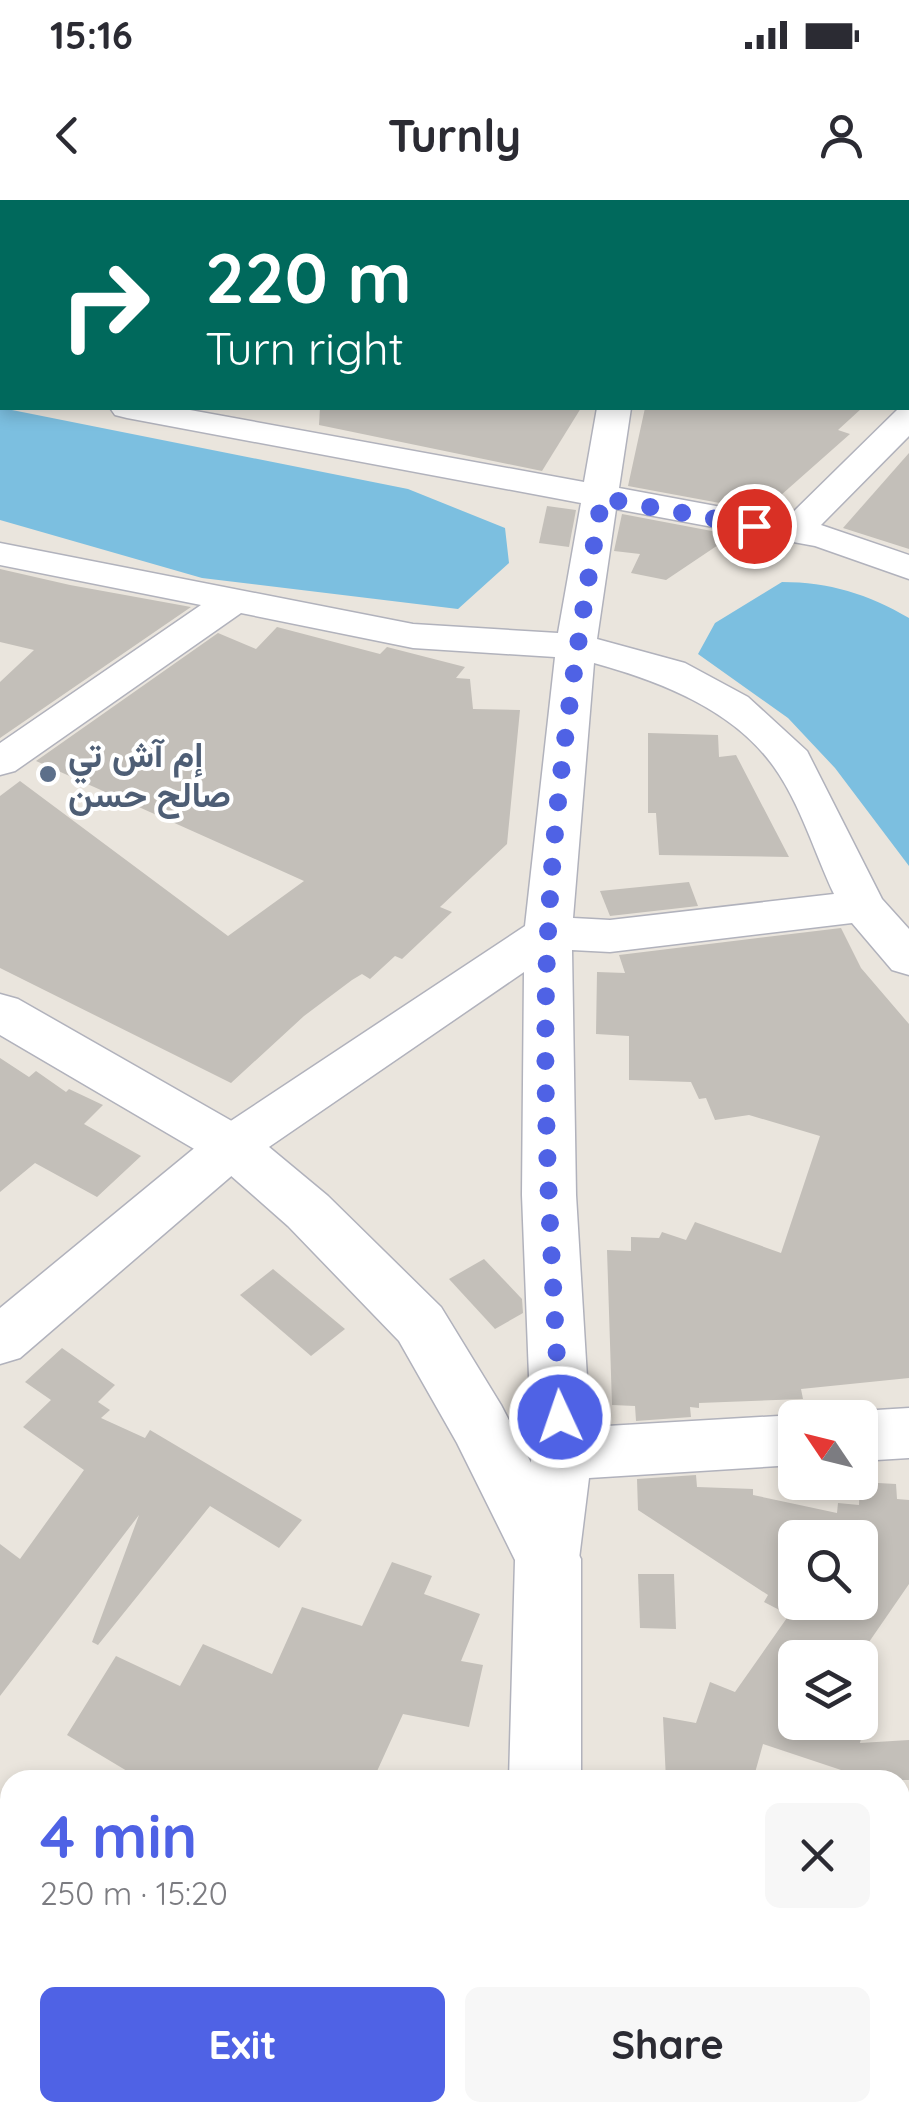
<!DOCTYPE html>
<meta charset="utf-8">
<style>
body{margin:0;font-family:Quicksand,Vazirmatn,sans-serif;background:#f7f7f7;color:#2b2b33;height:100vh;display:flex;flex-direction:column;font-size:38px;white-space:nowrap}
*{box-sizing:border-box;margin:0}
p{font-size:32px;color:#7c7c81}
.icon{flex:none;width:55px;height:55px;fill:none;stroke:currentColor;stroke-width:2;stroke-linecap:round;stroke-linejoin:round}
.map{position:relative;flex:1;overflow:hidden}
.sheet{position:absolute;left:0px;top:1570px;width:910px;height:352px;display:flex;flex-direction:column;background:#fff;border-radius:30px 30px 0 0;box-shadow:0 5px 15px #0003}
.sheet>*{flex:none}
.guide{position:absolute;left:0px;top:0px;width:910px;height:210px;box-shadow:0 5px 15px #0003;background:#00695c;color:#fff;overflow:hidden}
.needle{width:65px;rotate:305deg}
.fabs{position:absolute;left:778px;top:1200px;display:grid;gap:20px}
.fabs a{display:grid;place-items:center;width:100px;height:100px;border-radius:15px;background:#fff;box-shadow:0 5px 15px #0003;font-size:50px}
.pin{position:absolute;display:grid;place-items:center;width:85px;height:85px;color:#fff;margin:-42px;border:5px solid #fff;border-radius:50%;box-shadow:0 2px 10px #0007}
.me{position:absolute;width:110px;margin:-55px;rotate:357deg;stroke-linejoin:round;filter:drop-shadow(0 0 8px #0008)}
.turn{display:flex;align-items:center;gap:35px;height:210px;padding:0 40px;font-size:45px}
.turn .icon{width:130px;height:130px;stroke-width:2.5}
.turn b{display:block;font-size:70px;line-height:85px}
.round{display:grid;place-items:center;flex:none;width:105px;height:105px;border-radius:15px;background:#f7f7f7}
.headline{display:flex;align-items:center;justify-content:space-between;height:170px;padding:0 40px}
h1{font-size:60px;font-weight:700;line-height:75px;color:#4f62e5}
.cta{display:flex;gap:20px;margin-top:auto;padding:20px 40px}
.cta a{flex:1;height:115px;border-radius:15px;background:#4f62e5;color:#fff;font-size:40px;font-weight:700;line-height:115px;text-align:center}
.cta a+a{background:#f7f7f7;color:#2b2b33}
.status{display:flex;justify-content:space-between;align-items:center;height:70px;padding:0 50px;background:#fff;direction:ltr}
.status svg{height:28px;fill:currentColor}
header{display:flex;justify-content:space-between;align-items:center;height:130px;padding:0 40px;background:#fff;font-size:45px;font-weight:700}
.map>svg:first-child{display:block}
.water{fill:#7cbfe0}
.building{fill:#c3bfb9;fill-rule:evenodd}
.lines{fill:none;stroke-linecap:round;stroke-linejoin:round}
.street-casing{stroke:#b1b2bc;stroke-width:3}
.secondary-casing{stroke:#b1b2bc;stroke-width:3}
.street{fill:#fff;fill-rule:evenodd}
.secondary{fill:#fff;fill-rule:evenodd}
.route{stroke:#4f62e5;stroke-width:18;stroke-dasharray:0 32.4}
.service-dot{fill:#5c6f8a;stroke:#fff;stroke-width:4}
.labels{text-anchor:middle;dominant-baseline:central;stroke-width:8;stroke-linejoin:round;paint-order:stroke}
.service-label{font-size:35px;font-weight:bold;fill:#4e5e75;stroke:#fff;text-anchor:start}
</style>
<div class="status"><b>15:16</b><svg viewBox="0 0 49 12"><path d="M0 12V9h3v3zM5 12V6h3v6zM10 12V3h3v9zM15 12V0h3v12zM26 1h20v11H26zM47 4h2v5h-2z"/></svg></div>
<header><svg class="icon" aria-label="back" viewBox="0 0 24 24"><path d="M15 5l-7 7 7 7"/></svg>Turnly<svg class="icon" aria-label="person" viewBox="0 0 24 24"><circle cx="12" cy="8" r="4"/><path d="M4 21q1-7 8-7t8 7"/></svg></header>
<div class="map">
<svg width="909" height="1921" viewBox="0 0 909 1921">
<rect width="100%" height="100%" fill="#eae5dd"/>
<g class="water">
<path d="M0,188L2,208L408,289L505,328L509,363L458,409L202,378L0,320Z"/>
<path d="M782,382C829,382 868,394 909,418V666L835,568L788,518L698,454L715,423Z"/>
</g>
<g class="building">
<path d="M320,208H581L542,271L319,225Z"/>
<path d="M645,208H862L838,230L850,234L763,311L628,286Z"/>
<path d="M909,253V349L843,328Z"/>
<path d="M547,306L576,310L569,347L539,343Z"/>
<path d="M622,314L733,335L666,380L631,373L640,354L614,351Z"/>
<path d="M0,369L70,385L191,407L0,538V482L34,450L0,442Z"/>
<path d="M277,427L380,454L387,447L465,467L456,478L470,479L473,509L520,510L507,644L440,707L452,712L402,759L395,756L370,779L362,774L352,780L304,816L231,883L0,768V596L20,581L228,736L304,681L36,561L218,433L256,449Z"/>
<path d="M648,533L718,535L719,557L736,555L789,657L659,655L656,613H648Z"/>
<path d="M689,682L698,706L610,716L600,691Z"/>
<path d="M841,728L861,768L909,824V1178L801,1189L803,1199L699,1203V1208L690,1207L691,1217L636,1221L635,1206L612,1205L607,1050L631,1051V1037L659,1038L662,1032L686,1040L695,1022L781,1053L820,936L749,915L715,920L706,898L699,899L691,882L629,880V836L596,834L597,772L625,773L619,755Z"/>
<path d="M0,858L29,877L36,871L66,892L69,889L103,905L84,924L141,956L97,997L35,963L0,992Z"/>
<path d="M484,1059L522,1099L523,1113L495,1129L449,1079Z"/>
<path d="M273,1069L345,1129L311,1156L240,1095Z"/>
<path d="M62,1148L115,1185L98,1202L110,1210L101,1218L145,1238L150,1230L302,1320L279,1348L210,1306L98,1445L92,1442L139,1315L0,1496V1344L20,1359L84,1270L23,1227L51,1200L25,1182Z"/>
<path d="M696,1275L697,1287L753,1289V1295L837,1313L838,1303L859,1305L860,1282L896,1284L897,1299L909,1300V1384L858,1458H795V1522H860V1470L876,1474L860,1543L909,1540V1580H845L844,1571L763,1544L753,1580H666L663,1517L696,1523L710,1482L735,1492L789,1415L764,1402L768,1395L638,1310L637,1279ZM795,1338H860V1402H795Z"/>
<path d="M392,1362L432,1376L424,1394L480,1414L461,1461L483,1465L469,1527L403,1514L373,1580H142L67,1535L116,1456L180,1486L203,1444L272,1474L302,1407L362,1426Z"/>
<path d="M638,1374H674L676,1429L640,1428Z"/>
</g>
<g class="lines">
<g class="street-casing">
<g id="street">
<path d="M531,0H566L567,2H532Z"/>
<rect x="908" y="76" width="1" height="19"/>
<path d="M0,152L2,153V173L0,172Z"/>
<path d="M909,207V236L821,325L909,355V379L815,346L616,309L597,439L685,463L748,497L807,551L882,699L909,729V775L892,770L852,723L610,752L572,750L576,995L590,1227L795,1215L803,1218H795V1265L589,1278L579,1359L570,1379L548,1387L526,1379L517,1359L532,1254L522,995L524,772L250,960L20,1158L0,1164V1108L214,932L525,726L555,457L413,448L241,413L15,571L0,575V543L201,405L0,365V343L413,424L558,433L581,303L127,218L115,215L110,208H179L584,282L597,208H631L619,288L786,319L897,210ZM594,463C659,481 733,509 774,567C800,603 815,654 834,694L610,720L573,718Z"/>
<path d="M909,1208V1258L860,1261V1218H841L860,1211Z"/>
</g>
</g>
<g class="secondary-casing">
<g id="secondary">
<path d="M0,794L18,799L251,932L328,996L441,1107L501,1205L581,1359V1580H509L515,1360L457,1243L399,1141L288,1026L213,960L0,835Z"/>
<path d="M909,1707V1783L900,1784V1708Z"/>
<path d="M909,1787V1865L900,1866V1788Z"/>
<path d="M10,1815V1893L0,1894V1816Z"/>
<path d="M130,1912H279L275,1921H127Z"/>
<path d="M447,1912H584L583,1921H447Z"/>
</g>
</g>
<use href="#street" class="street"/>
<use href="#secondary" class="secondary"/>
</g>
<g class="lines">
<path class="route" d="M560,1217C552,1057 540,893 548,733C555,587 577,441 602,298L754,326"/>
</g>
<circle class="service-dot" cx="48" cy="574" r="10"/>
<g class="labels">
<g class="service-label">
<text x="68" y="554">إم آش تي<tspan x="68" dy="40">صالح حسن</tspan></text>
</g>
</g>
</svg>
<div class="fabs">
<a><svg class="needle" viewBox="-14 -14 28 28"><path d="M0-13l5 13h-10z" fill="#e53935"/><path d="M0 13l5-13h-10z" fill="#7c7c81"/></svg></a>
<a><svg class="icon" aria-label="search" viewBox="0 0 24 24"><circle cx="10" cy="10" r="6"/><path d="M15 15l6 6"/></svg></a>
<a><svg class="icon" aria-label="layers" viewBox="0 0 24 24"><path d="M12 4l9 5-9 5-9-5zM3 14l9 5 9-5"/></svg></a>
</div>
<div class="pin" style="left:754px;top:326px;background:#d93025"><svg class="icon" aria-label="arrive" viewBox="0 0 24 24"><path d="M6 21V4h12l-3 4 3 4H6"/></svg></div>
<svg class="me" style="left:560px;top:1217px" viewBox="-20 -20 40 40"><circle r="17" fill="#4f62e5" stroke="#fff" stroke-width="3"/><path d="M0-11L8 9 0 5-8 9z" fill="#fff"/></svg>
<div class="guide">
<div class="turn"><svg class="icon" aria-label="right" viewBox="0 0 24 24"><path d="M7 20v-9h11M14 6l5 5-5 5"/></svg><div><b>220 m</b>Turn right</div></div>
</div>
<section class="sheet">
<div class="headline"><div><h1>4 min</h1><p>250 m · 15:20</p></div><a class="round"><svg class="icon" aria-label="close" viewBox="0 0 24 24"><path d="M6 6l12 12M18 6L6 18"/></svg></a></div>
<div class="cta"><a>Exit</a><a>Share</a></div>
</section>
</div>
